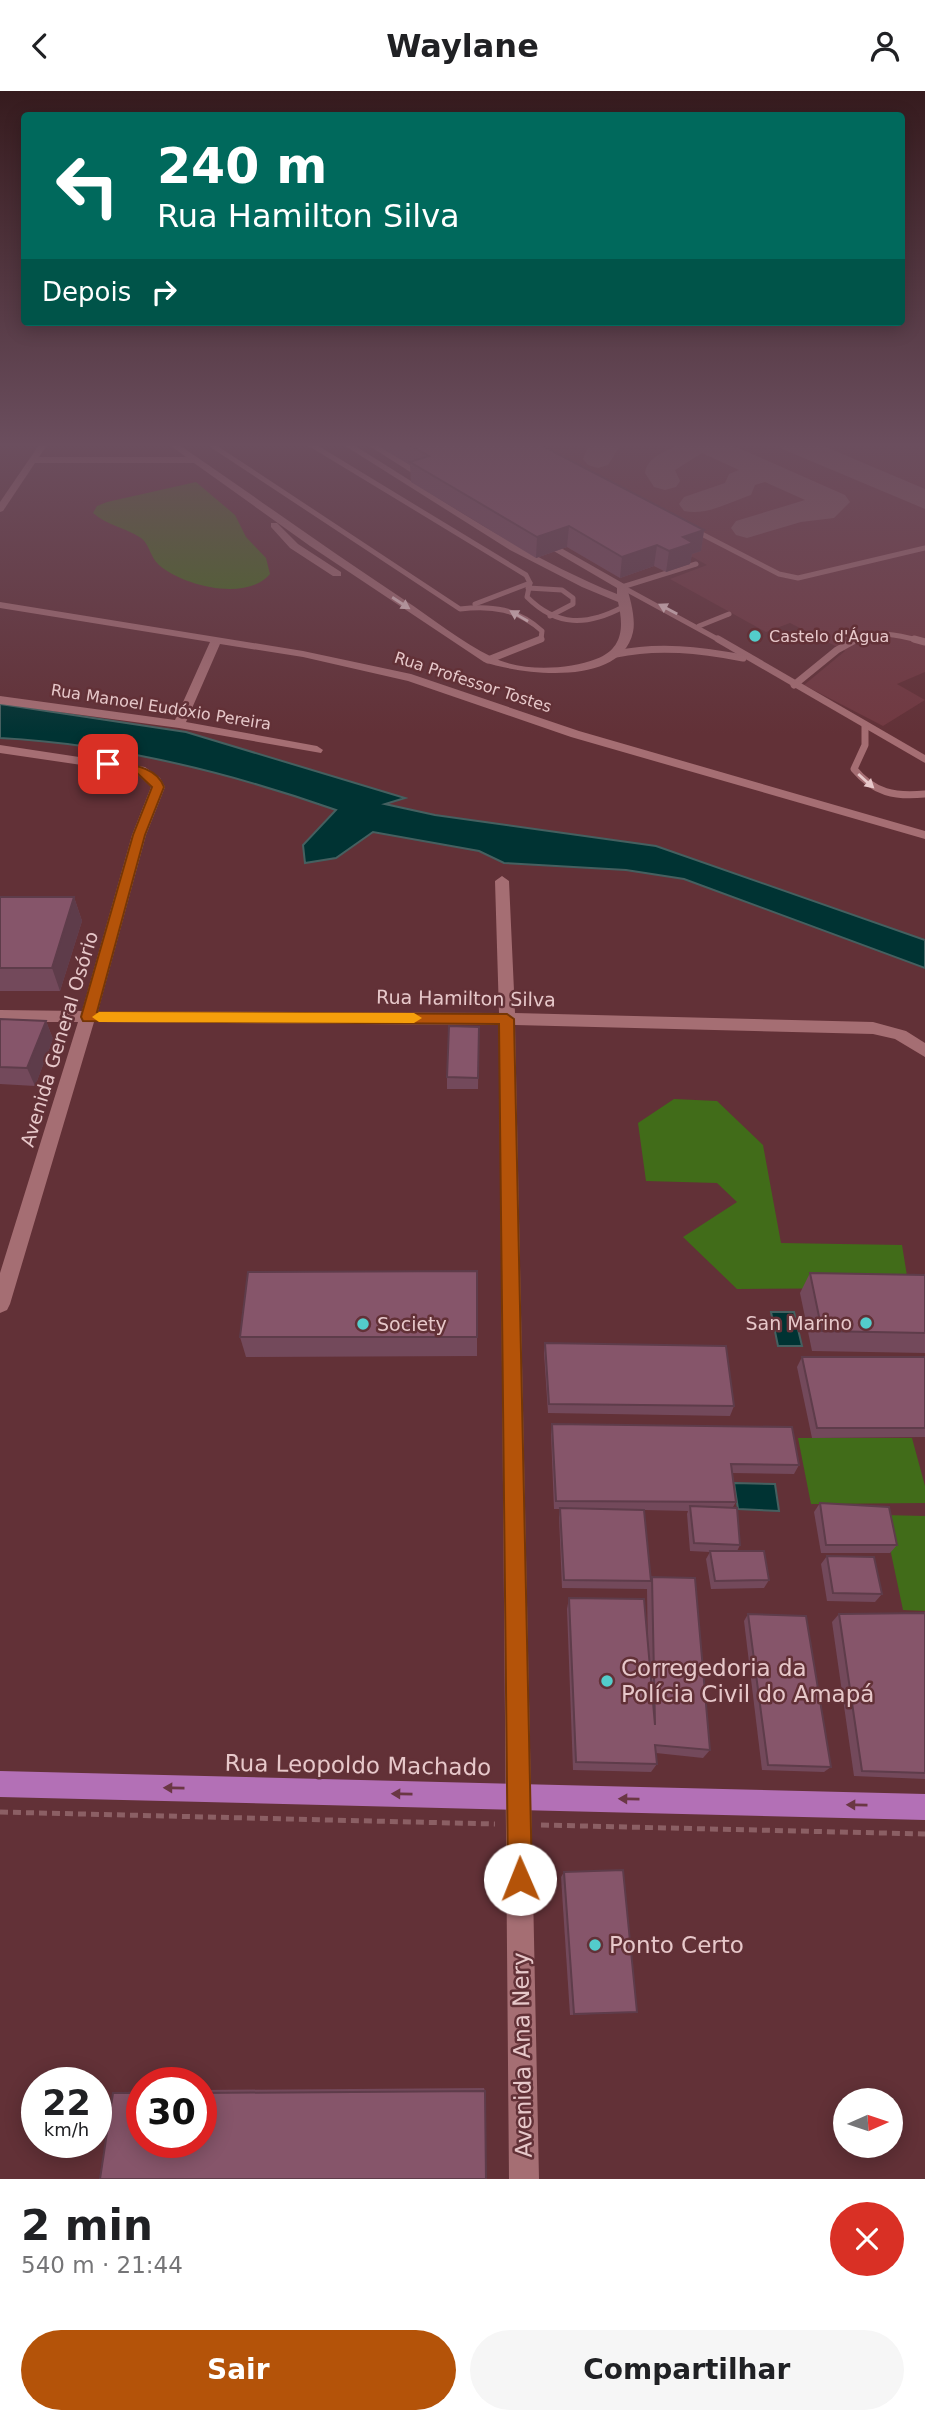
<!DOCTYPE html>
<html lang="pt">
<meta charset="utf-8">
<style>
body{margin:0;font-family:"DejaVu Sans",sans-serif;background:#f6f6f6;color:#202124;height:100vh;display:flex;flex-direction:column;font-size:26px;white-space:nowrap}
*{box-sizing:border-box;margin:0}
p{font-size:23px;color:#757577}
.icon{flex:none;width:38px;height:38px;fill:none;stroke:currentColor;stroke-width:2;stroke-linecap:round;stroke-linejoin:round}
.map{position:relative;height:2088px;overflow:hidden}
.side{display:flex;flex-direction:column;background:#fff;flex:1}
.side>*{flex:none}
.guide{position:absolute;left:21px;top:21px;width:884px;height:214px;border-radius:7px;box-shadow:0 4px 18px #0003;background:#00695c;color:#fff;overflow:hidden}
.needle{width:46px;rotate:87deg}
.buttons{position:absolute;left:833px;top:1997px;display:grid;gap:14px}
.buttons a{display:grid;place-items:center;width:70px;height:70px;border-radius:50%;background:#fff;box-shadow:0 4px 18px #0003;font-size:35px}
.speed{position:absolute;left:21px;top:1976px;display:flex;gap:14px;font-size:35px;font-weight:700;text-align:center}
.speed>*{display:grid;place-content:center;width:91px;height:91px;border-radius:50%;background:#fff;box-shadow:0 4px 18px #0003;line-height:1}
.speed small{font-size:18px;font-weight:400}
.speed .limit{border:10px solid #d22;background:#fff;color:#111}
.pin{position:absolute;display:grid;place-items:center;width:60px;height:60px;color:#fff;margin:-30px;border-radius:14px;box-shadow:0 4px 10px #0006}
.me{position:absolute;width:77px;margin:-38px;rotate:359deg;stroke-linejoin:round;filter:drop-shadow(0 0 5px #0008)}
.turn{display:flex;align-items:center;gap:24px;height:147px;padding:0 21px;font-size:32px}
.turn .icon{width:91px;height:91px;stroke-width:2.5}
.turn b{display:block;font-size:49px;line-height:60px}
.then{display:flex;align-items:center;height:66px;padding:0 21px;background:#0003;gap:14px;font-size:26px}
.round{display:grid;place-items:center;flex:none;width:74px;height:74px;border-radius:37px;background:#f6f6f6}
.headline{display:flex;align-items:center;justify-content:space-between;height:119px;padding:0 21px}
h1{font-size:42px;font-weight:700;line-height:52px}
.primary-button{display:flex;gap:14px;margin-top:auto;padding:14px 21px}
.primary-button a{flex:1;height:80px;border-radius:42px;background:#b45309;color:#fff;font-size:28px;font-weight:700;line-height:80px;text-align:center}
.primary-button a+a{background:#f6f6f6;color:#202124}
header{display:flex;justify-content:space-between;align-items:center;height:91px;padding:0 21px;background:#fff;font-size:32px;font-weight:700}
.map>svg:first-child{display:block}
.built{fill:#713941}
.green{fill:#416c19}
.water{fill:#033;stroke:#456060;stroke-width:2}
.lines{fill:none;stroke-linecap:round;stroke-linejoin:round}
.taxiway{fill:#865a60;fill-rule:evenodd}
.path{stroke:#8b5f64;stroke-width:5;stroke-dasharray:8 5;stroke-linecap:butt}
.service-far1{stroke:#a56e73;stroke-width:5}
.service{stroke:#a56e73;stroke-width:7}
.minor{fill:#a56e73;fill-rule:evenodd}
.tertiary{fill:#a56e73;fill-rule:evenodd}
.primary{fill:#b370b6;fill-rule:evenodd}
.wall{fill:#73495b}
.shaded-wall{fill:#5e3c4a}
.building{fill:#86556a;stroke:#5e3c4a;stroke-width:2}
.oneway{fill:#e7c8ca}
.oneway2{fill:#6a3744}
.route{fill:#b45309;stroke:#753606;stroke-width:2}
.slow{fill:#f59e0b}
.poi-dot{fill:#53cdcb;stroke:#623137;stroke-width:2.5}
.labels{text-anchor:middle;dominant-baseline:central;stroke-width:5;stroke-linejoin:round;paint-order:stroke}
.far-poi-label{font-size:16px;fill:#e7c8ca;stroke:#623137;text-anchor:start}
.far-street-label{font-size:16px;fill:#e7c8ca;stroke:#623137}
.street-label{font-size:19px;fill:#e7c8ca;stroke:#623137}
.poi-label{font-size:19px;fill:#e7c8ca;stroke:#623137;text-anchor:end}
.near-poi-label{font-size:23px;fill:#e7c8ca;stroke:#623137;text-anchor:start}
.near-street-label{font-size:23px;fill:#e7c8ca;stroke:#623137}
</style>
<header><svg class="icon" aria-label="back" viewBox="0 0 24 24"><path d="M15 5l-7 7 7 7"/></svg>Waylane<svg class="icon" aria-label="person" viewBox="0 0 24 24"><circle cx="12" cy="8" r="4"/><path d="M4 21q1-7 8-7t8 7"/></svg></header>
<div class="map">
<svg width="925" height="2088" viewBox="0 0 925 2088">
<rect width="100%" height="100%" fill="#623137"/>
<path class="built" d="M371,351H925V581L897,593L925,609L883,635L804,594L845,560L790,532L766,541L670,488L707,474L689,464L666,481L654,475L620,487L567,456L536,467L429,385Z"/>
<g class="green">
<path d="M196,391L235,424L246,446L266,467L270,483C247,511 183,495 159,474C150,466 150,454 141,447C126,437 106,434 93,422L97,415L107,411Z"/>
<path d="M674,1008L717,1010L763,1054L781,1152L902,1154L909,1197L737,1198L683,1146L737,1111L717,1092L646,1090L638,1032Z"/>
<path d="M798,1347H912L925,1395V1412L811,1413Z"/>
<path d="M883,1424L925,1425V1520L903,1519Z"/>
</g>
<g class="water">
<path d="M0,613L186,641L405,707L385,713L435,724L656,755L925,849V877L684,788L626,779L504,772L479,760L373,741L336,767L305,772L303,754L336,719C228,681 114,653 0,647Z"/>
<path d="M771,1221H794L802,1255H778Z"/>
<path d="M734,1392L775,1393L779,1420L738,1418Z"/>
</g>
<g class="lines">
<g class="taxiway">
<path d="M590,351H618L620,355L608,374L598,377L588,374L583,368Z"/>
<path d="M676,351H725L845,404L850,411L834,427L801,431L747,447L736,444L731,437L736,430L805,409L765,391L755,394L751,404C730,411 706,425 684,420L679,413L684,406L725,392L729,383L739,379L702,362L675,379L680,390L676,396L665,399L654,396L645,382C647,367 662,362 674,356Z"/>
<path d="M776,351H814L925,398V418L780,357Z"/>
</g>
<g class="path">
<path d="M0,1721L495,1733"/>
<path d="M541,1734L925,1743"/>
</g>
<g class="service-far1">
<path d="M207,351L460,518C492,514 518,518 542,540L541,548L537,550"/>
<path d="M307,351L526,484L530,492L527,506C557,536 587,535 623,516"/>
<path d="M692,438L779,483L798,487L925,457"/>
<path d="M622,496L721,550"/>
<path d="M622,496L696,473"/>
<path d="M528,497L562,499L573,507V513L550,525"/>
<path d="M475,513L530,492"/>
<path d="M699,535L729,523"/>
<path d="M854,550C877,539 896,543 920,550"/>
</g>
<g class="service">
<path d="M718,548L925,668"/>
<path d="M914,548L925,551"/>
<path d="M616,563C659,554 700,559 743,567"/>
<path d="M488,569L541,548"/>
<path d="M794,594L837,559L857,548"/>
<path d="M865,634V654L854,678C874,702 895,706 925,703"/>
</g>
<g class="minor">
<path d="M166,351H175C251,403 326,457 403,508C432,527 461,551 492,566C521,581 567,579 596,568C623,558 624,536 618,511L582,496L510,459L339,351H349C436,405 521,464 617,503V497L552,459L561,457L626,494C630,506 636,528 633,541C621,596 523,584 484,571L310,455L194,372H35L31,369L35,366H186Z"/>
<path d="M363,351H373L431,387L423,389Z"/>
<path d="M271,432H277L298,453L341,481V485H333L290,457L271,436Z"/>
<path d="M0,511L303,560L411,583L579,640L925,740V748L571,646L408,590L303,566L220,553L186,631L317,655L323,659L321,662L179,637L0,613V605L175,629L210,551L0,517Z"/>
<path d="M0,654L145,676L160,687L165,696L146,744L98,920L499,922L495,790L502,785L509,790L515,922L873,931L906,940L925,952V966L895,948L873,943L515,934L539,2088H509L499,934L94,931L10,1213L7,1219L0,1222V1182L78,931H0V919L82,920L132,744L151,696L136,682L0,662Z"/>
</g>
<path class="tertiary" d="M41,351H49L3,420L0,421V411Z"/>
<path class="primary" d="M0,1680L925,1703V1729L0,1706Z"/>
</g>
<g class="wall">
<path d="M371,351H535L704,439L701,460L692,463L690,473L666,481L654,475L620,487L567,456L536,467L411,391L410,374Z"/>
<path d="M0,806H74L82,830L60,900H0Z"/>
<path d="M0,928L46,930L53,948L35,995L0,993Z"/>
<path d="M479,936L478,998H447V986Z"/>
<path d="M810,1182L925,1184V1262L812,1260L800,1202Z"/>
<path d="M240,1246H477V1265L246,1266Z"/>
<path d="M545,1252L734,1315L730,1325L548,1322L544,1262Z"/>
<path d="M802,1266H925V1346L812,1347L797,1276Z"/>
<path d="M552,1333L799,1374L794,1383L732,1382L736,1411L733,1416L740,1454L737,1460L769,1489L764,1497L711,1498L706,1468L710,1461L690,1460L687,1423L688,1420L644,1419L651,1490L652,1486L710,1659L703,1667L656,1662L657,1673L651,1681L573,1679L567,1518L569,1507L648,1563L647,1498L562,1497L559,1426L560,1418H554L551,1343Z"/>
<path d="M820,1412L897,1454L890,1462H821L814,1421Z"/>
<path d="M827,1465L882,1503L875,1511L827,1510L821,1473Z"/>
<path d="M925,1522V1688L854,1685L832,1531L839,1523Z"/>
<path d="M748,1523L831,1676L824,1681L762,1679L744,1530Z"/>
<path d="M564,1781L637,1921L570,1924L561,1786Z"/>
<path d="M484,1997L485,2000L486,2088H100L113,2002L142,2000V2051H201V1999Z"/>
</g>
<g class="shaded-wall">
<path d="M569,435L567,456L536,467L537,446Z"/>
<path d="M704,439L701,460L692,463L690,473L666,481L669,460L683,446Z"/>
<path d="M657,454L654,475L620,487L622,466Z"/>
<path d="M74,806L82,830L60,900L52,877Z"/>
<path d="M46,930L53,948L35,995L27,977Z"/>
</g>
<g class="building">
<path d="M404,351H535L704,439L683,446L693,452L669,460L657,454L622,466L569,435L537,446L410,371L429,365Z"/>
<path d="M0,806H74L52,877H0Z"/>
<path d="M0,928L46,930L27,977L0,976Z"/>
<path d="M449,935L479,936L478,987L447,986Z"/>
<path d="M477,1180V1246H240L248,1181Z"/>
<path d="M810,1182L925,1184V1242L822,1240Z"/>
<path d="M545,1252L726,1255L734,1315L549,1313Z"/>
<path d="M802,1266H925V1337H817Z"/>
<path d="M552,1333L792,1336L799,1374L731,1373L736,1411L556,1410Z"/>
<path d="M820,1412L889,1416L897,1454H826Z"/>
<path d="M690,1415L737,1417L740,1454L694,1452Z"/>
<path d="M560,1417L644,1419L651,1490L564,1489Z"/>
<path d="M710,1460H764L769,1489L715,1490Z"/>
<path d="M827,1465L874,1466L882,1503L833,1502Z"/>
<path d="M652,1486L695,1487L710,1659L655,1654L657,1673L576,1671L569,1507L644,1508L655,1634Z"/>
<path d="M925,1522V1682L862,1680L839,1523Z"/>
<path d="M748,1523L806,1525L831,1676L768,1674Z"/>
<path d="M623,1779L637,1921L574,1923L564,1781Z"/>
<path d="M485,2000L486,2088H100L113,2002H142V2051H201V2002Z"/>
</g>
<defs><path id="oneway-solid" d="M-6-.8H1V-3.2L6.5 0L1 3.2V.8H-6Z" transform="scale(1.75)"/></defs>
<g class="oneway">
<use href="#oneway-solid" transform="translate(401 512) rotate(33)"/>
<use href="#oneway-solid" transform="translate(668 518) rotate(-152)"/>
<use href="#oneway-solid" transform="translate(519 525) rotate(-150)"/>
<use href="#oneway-solid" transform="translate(866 690) rotate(42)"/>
</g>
<g class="oneway2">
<use href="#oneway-solid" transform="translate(174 1697) rotate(-179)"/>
<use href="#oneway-solid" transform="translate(402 1703) rotate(-179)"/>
<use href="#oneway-solid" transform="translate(629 1708) rotate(-179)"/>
<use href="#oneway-solid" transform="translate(857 1714) rotate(-179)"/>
</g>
<linearGradient id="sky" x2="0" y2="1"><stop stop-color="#361b1e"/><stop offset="0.55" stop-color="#6b4e5e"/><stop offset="1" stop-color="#6b4e5e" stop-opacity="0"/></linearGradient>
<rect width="925" height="643" fill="url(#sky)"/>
<path class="route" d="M108,670C128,674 156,674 164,696L145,744L97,921L507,923L514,928L532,1788L529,1797L520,1800L511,1797L508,1788L499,933L83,930L81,926L133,744L152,696L137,682L104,676L102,673Z"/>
<path class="slow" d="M99,921L414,922L422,927L414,932L99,931L92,926Z"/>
<g class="poi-dot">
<circle cx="755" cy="545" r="7"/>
<circle cx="866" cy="1232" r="7"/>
<circle cx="363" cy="1233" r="7"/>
<circle cx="607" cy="1590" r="7"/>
<circle cx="595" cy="1854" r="7"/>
</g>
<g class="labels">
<g class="far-poi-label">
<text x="769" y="545">Castelo d'Água</text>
</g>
<g class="far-street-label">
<text transform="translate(473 591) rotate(18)">Rua Professor Tostes</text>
<text transform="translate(161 616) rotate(9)">Rua Manoel Eudóxio Pereira</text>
</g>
<g class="street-label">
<text transform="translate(466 907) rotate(1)">Rua Hamilton Silva</text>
<text transform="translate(59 948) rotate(-73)">Avenida General Osório</text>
</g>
<g class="poi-label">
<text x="852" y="1232">San Marino</text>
<text x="377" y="1233" text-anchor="start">Society</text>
</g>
<g class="near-poi-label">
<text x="621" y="1577">Corregedoria da<tspan x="621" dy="26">Polícia Civil do Amapá</tspan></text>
<text x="609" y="1854">Ponto Certo</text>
</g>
<g class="near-street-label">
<text transform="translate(358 1674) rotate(1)">Rua Leopoldo Machado</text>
<text transform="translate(522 1964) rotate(-91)">Avenida Ana Nery</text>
</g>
</g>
</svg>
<div class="buttons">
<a><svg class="needle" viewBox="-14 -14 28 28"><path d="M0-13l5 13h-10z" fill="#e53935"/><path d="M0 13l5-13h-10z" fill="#757577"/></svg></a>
</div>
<div class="speed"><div>22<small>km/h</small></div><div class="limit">30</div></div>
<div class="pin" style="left:108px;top:673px;background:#d93025"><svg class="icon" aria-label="arrive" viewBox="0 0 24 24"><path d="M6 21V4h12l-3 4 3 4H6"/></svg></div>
<svg class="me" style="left:520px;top:1788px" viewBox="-20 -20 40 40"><circle r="19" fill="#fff"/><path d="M0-13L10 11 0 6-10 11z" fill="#b45309"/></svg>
<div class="guide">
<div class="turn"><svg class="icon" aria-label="left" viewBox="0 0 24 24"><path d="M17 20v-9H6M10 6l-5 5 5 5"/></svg><div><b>240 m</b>Rua Hamilton Silva</div></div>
<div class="then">Depois<svg class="icon" aria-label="right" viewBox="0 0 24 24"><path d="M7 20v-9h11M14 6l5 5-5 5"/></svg></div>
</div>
</div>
<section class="side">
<div class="headline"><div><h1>2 min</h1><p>540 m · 21:44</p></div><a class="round" style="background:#d93025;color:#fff"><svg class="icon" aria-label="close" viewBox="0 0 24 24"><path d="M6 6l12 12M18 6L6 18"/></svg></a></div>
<div class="primary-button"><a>Sair</a><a>Compartilhar</a></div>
</section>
